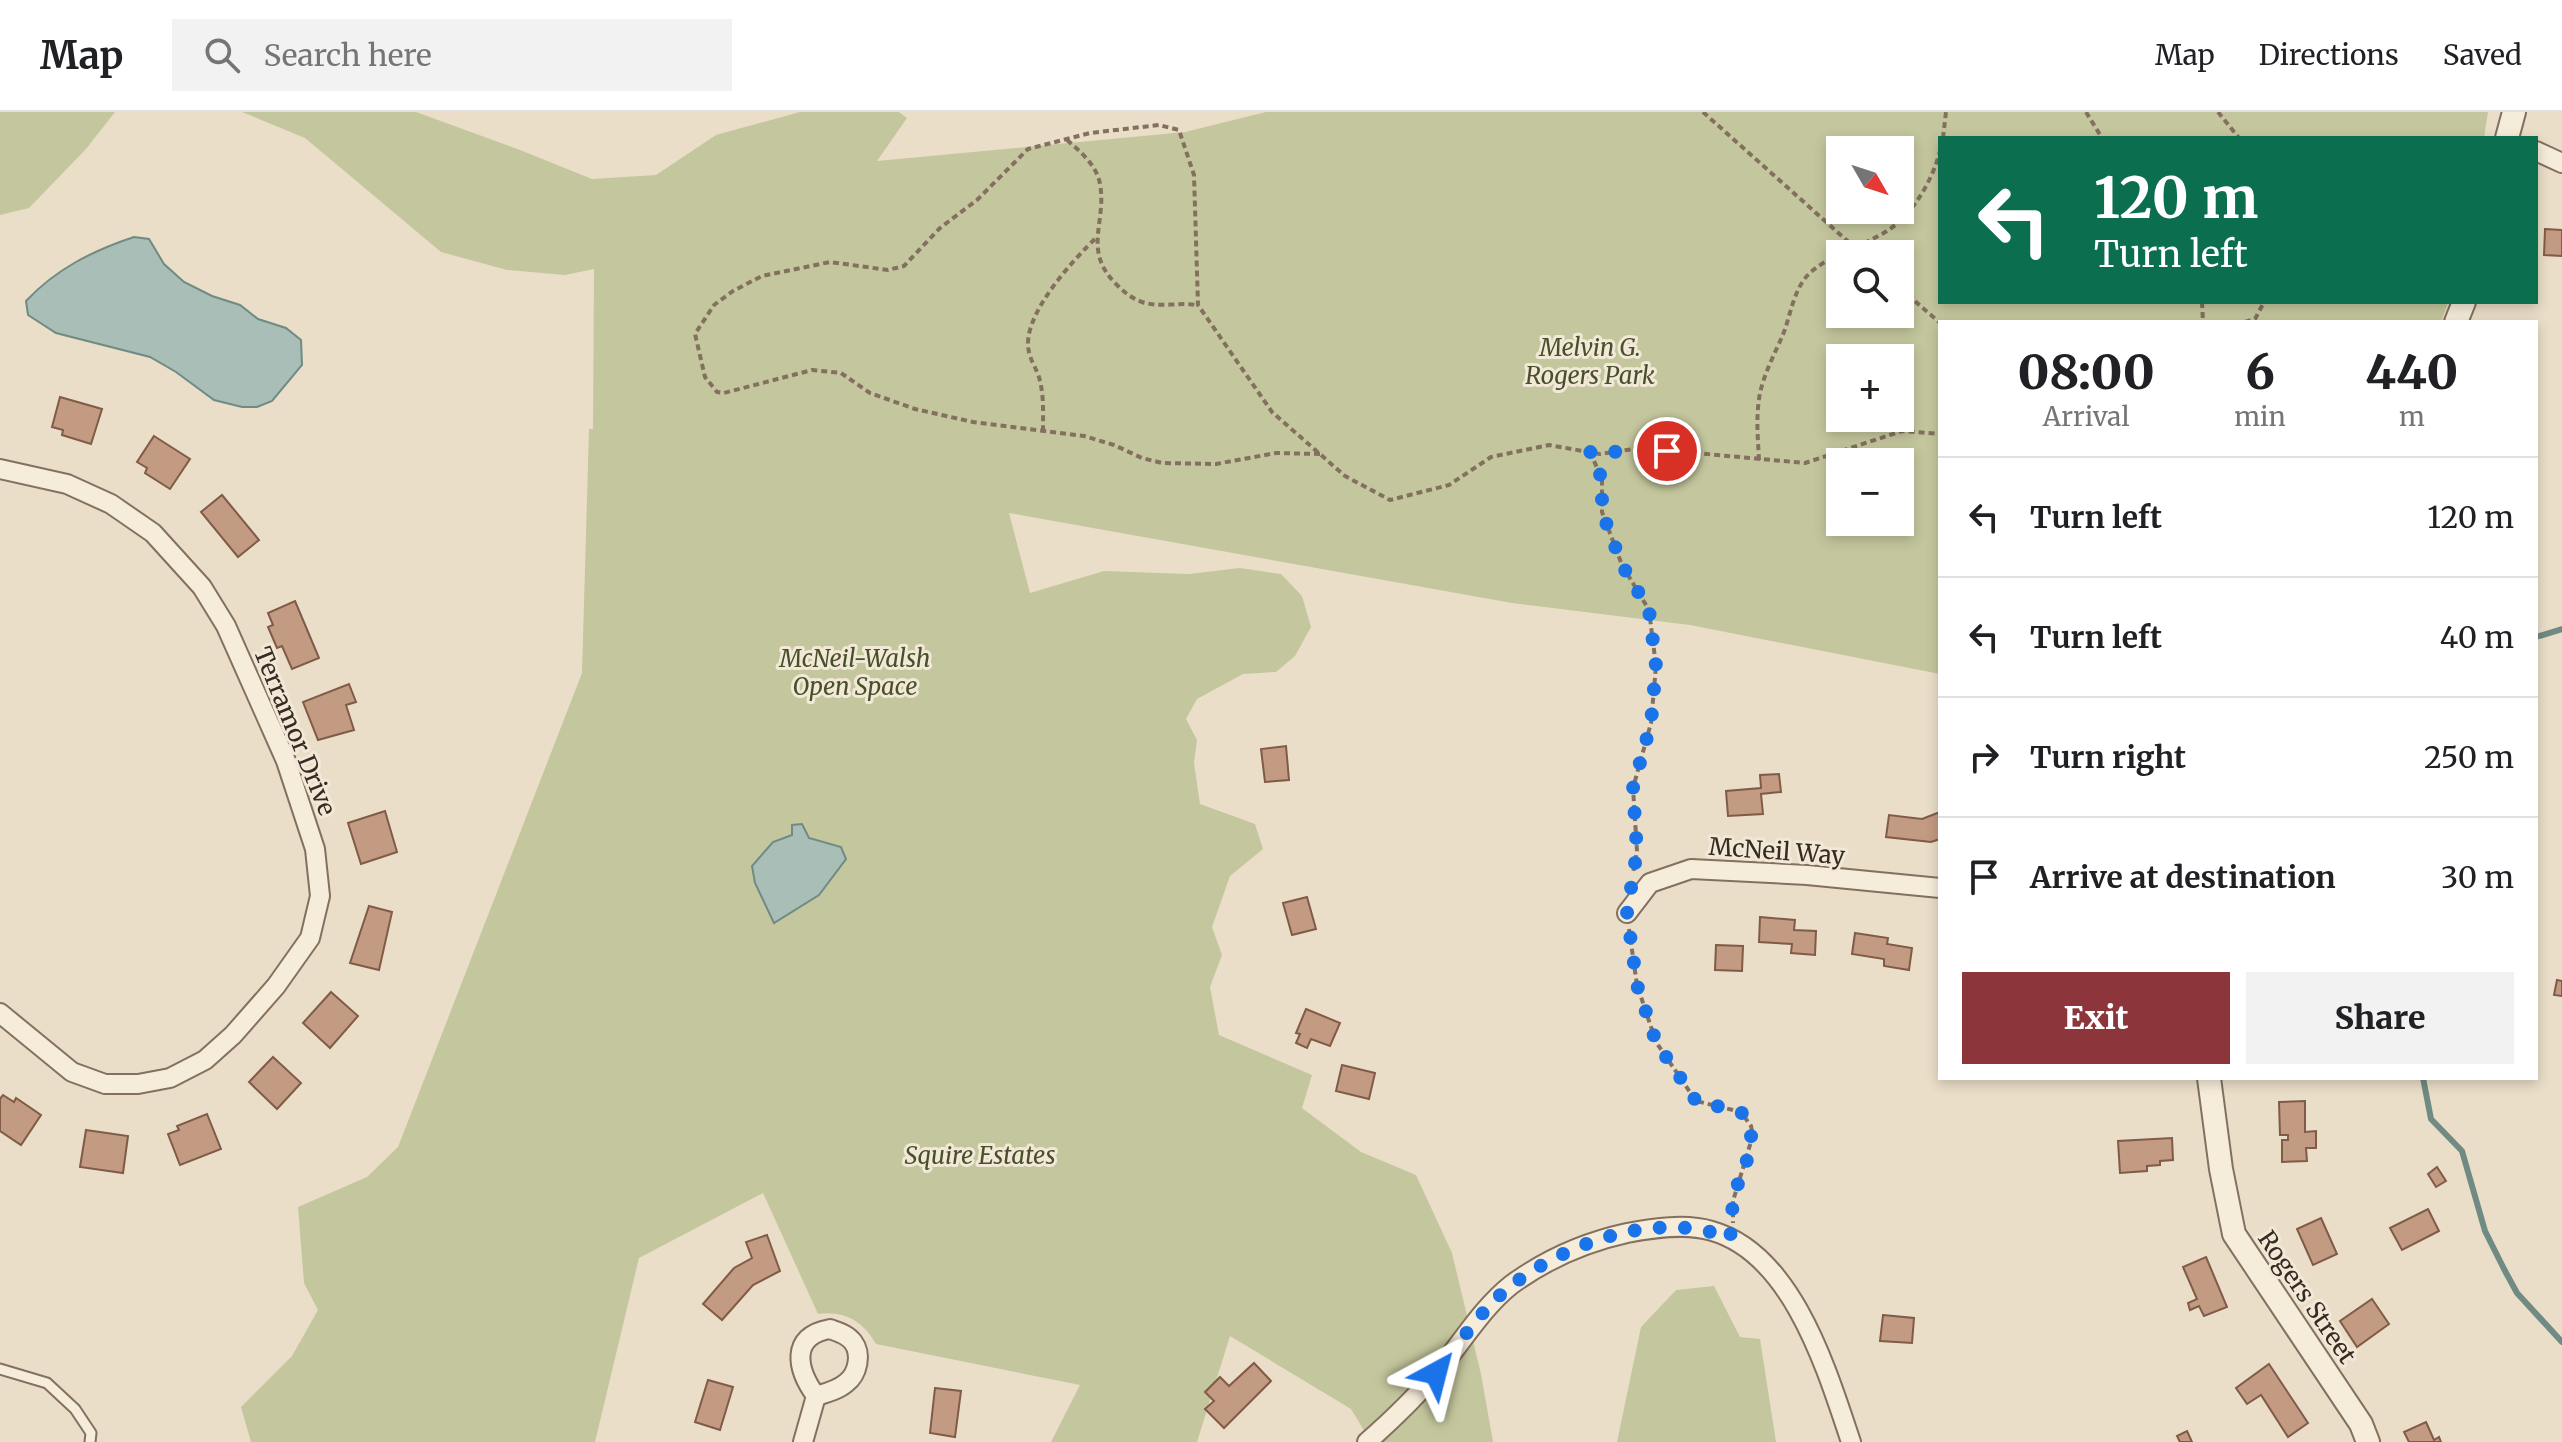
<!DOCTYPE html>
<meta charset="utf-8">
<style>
body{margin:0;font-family:Merriweather,serif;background:#f2f2f2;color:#202124;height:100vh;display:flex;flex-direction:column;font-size:30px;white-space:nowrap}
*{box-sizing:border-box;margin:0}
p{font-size:26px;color:#757577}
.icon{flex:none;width:44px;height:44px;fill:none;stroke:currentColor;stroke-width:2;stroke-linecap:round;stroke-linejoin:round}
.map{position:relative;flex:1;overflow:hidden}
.drawer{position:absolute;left:1938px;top:208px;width:600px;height:760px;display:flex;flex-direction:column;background:#fff;border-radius:0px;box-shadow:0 4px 12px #0003}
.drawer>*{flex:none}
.guide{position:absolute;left:1938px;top:24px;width:600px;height:168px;border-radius:0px;box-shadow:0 4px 12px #0003;background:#0b6e4f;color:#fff;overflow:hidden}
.needle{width:52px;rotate:129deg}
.fabs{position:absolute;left:1826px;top:24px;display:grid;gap:16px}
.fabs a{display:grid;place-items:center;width:88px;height:88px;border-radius:0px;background:#fff;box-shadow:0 4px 12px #0003;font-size:40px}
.pin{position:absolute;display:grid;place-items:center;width:68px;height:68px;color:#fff;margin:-34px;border:4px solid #fff;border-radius:50%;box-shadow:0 2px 8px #0007}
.me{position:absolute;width:88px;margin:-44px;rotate:38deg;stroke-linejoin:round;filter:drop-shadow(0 0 6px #0008)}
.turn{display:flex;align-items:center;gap:28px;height:168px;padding:0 24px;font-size:36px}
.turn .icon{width:104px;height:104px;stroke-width:2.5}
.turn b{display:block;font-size:56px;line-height:68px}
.eta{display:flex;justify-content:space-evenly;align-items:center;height:136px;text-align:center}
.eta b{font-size:48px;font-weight:800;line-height:56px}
.action{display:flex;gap:16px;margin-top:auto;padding:16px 24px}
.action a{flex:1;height:92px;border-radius:0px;background:#8c353b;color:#fff;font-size:32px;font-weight:800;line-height:92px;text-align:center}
.action a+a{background:#f2f2f2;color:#202124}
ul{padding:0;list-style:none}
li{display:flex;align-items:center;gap:24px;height:120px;padding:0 24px;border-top:2px solid #e0e0e0}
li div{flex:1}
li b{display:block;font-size:30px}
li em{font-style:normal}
header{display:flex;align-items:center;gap:48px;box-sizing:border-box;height:112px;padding:0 40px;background:#fff;border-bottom:2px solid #e0e0e0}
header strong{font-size:38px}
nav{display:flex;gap:44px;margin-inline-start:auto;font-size:28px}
.search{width:560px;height:72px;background:#f2f2f2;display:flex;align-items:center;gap:20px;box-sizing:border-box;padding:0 28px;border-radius:0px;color:#757577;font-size:30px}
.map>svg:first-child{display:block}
.green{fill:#c4c79d;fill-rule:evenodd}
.water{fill:#a8beb6;stroke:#708b83;stroke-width:2}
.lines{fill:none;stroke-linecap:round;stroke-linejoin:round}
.stream{stroke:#708b83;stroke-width:6}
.building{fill:#c39a82;stroke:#805b47;stroke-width:2}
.service-casing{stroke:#84705f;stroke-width:13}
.minor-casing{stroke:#84705f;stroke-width:22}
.tertiary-casing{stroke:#84705f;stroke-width:26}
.path{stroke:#84705f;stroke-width:4;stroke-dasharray:6 4;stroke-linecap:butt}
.service{stroke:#f5ecda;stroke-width:9}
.minor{stroke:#f5ecda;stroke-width:18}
.tertiary{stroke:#f5ecda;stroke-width:22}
.route{stroke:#1a73e8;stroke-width:14;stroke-dasharray:0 25.2}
.labels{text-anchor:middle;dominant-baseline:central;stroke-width:6;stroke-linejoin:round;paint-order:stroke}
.park-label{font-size:24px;font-style:italic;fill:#48502a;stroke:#f2e8d7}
.street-label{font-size:24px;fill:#362a21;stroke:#f2e8d7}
</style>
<header>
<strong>Map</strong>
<div class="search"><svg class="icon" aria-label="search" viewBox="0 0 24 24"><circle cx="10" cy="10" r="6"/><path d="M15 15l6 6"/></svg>Search here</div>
<nav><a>Map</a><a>Directions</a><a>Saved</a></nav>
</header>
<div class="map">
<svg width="2562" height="1330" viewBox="0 0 2562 1330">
<rect width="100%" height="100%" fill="#eadec8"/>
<g class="green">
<path d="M0,0H115L86,37L29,96L0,103Z"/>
<path d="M242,0H416L520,38L592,67L656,63L716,23L800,0H899L907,6L877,49L1185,20L1266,0H2488L2484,26H1940V190H2448L2441,210H1940V562L1690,513L1512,491L1009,401L1030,481L1104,459L1189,462L1240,456L1281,462L1302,484L1311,515L1295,544L1276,560L1243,562L1197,587L1186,607L1197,628L1194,651L1200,692L1255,712L1263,737L1230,764L1212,815L1222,843L1210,875L1219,923L1312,963L1302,996L1361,1040L1416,1063L1452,1141L1481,1262L1493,1330H1371L1351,1297L1230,1224L1197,1330H1051L1080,1273L876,1232C863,1209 844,1198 818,1202L763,1081L639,1146L595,1330H251L241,1295L292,1244L318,1198L304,1171L298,1095L367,1065L398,1035L582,561L589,317H593L594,157L565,163L507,158L441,140L305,26ZM1840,38H1900V98H1840ZM1840,142H1900V202H1840ZM1840,246H1900V306H1840ZM1840,350H1900V410H1840Z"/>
<path d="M1714,1174L1740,1225L1760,1227L1776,1330H1617L1641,1215L1676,1178Z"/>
</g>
<g class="water">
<path d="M134,125L149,127L164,152L184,170L212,184L240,193L258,207L286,216L301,228L302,253L272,289L257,295H242L214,288L176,260L150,245L56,221L28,203L26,189C56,157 92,139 134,125Z"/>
<path d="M802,712L809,726L841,735L846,747L819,783L774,811L755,771L752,754L773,730L792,723V713Z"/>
</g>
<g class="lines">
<g class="stream">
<path d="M2536,525L2562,517"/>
<path d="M2423,966L2431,1007L2462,1039L2485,1119L2504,1157L2517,1181L2562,1230"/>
</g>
</g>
<g class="building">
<path d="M2545,117L2562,118V144L2544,143Z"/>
<path d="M60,285L102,297L91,332L62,323L63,318L52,315Z"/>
<path d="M154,324L190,347L170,377L145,361L147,356L137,350Z"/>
<path d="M222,383L259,428L238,445L201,400Z"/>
<path d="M295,489L319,546L292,557L282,534L277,536L268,515L273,513L268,501Z"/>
<path d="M349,572L356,590L346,593L354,618L318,628L303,590Z"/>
<path d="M1286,634L1289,668L1265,670L1261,637Z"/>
<path d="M1779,662L1781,680L1761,682L1763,702L1728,704L1726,679L1761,676L1760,663Z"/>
<path d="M385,699L397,740L361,752L348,711Z"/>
<path d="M1940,700V727L1931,730L1886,725L1889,703L1922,707Z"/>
<path d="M1307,785L1316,817L1292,823L1283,791Z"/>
<path d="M369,794L392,800L379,858L350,851Z"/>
<path d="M1760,805L1795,808L1794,818L1816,819L1815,843L1791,841L1792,832L1759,830Z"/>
<path d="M1855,821L1888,826L1887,832L1912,836L1909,858L1884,854V847L1852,842Z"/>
<path d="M1716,833L1743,834L1742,859L1715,858Z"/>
<path d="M2557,868L2562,869V884L2554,883Z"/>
<path d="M331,880L358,904L330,936L303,911Z"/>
<path d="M1306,897L1340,911L1330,934L1311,927L1307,936L1296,931L1300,922L1296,921Z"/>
<path d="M273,945L301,971L277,997L249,970Z"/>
<path d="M1342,953L1375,961L1369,987L1336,979Z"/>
<path d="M3,983L14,990L16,986L41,1003L21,1033L0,1019V987Z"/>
<path d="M2305,989V1020L2316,1019V1036H2306L2307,1049L2282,1050V1028H2288V1023H2280L2279,990Z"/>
<path d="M207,1002L221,1037L180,1053L168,1022L179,1018L177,1014Z"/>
<path d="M86,1018L128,1024L123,1061L80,1055Z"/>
<path d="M2172,1026L2173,1048L2160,1049V1053L2147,1054V1059L2120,1061L2118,1029Z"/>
<path d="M2437,1055L2446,1069L2436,1075L2428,1062Z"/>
<path d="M2428,1097L2439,1119L2402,1138L2390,1116Z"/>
<path d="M2321,1106L2337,1142L2313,1153L2297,1117Z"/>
<path d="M767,1123L780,1159L753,1173L722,1208L703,1192L734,1156L752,1146L746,1130Z"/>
<path d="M2206,1145L2227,1195L2204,1204L2199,1194L2190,1198L2188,1191L2197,1187L2183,1155Z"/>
<path d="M2372,1187L2389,1212L2357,1235L2340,1209Z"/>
<path d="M1883,1203L1914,1206L1912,1231L1880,1229Z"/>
<path d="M1254,1251L1271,1269L1224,1316L1205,1297L1214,1289L1205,1280L1220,1265L1229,1274Z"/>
<path d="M2269,1252L2308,1311L2288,1325L2261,1283L2247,1292L2236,1276Z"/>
<path d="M708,1268L733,1275L720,1318L695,1310Z"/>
<path d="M935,1276L961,1279L955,1325L930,1321Z"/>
<path d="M2426,1310L2434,1328L2439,1325L2441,1330H2409L2404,1320Z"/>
<path d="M2187,1319L2192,1330H2180L2177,1324Z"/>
</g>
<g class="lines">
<g class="service-casing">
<path id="service" d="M0,1257L47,1271L75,1297L91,1321L90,1330"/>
</g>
<g class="minor-casing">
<g id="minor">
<path d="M2536,39L2562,51"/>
<path d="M0,357L67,372L111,392L153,421L202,475L226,514L286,649L315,737L320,784L310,826L276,874L233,923L205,948L170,966L138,972H105L72,960L0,901"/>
<path d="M1627,801L1650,771L1691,757L1807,763L1940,776"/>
<path d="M830,1217C838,1220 847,1222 853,1230C862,1242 858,1262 846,1271C838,1278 826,1281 816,1284C797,1258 789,1224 830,1217Z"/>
<path d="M803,1330L816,1284"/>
<path d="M1367,1330C1392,1308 1415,1286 1436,1261C1461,1232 1481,1197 1511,1173C1545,1148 1586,1130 1627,1121C1653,1116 1686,1111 1712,1119C1793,1142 1827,1259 1851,1330"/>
</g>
</g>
<g class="tertiary-casing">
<g id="tertiary">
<path d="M2507,26L2514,0"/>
<path d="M2456,210L2464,190"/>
<path d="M2209,966L2221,1057L2234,1122L2361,1312L2368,1330"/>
</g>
</g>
<g class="path">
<path d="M1703,0L1862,142"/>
<path d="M2086,0L2102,26"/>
<path d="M2218,0L2239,26"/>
<path d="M1943,26L1946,0"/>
<path d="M1067,28C1081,40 1097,54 1100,72C1107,110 1082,138 1116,172C1124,180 1131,186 1142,190C1160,196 1179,190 1197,193"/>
<path d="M1900,176L1940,211"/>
<path d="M2202,190L2203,210"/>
<path d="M2245,210L2255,207L2264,190"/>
<path d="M1043,319C1043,303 1044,285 1040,269C1038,259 1031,250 1029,240C1020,205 1073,148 1097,125"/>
<path d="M1590,340L1602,367V400L1622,453L1649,498L1656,554L1651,611L1633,676L1637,739L1633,761"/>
<path d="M1320,342L1276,341L1216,352L1162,351L1142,346L1114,333L1084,324L973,310L915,297L870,281L841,261L812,258L724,281L717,280L705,265L695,222L714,193L733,179L762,164L830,150L888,158L904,154L940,116L977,88L1028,37L1090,21L1159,13L1179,18L1194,63L1198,193L1272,300L1345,364L1390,388L1449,373L1491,345L1549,333L1600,342L1640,336L1805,351L1902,319L1940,322"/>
<path d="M1759,348C1758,328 1756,308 1759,287C1762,266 1773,245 1782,225C1791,204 1793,175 1812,159C1833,142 1859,135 1882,122C1911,106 1932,70 1940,39"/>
<path d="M1629,817L1637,873L1656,930L1696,989L1741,1000L1751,1014L1753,1023L1733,1089V1111"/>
</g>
<use href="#service" class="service"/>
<use href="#minor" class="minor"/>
<use href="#tertiary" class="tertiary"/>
</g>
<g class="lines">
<path class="route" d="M1436,1261C1460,1231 1482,1196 1512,1173C1570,1129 1659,1098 1730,1126C1732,1113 1731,1099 1734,1087C1740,1053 1765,1032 1741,1000L1696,989L1656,930L1637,873L1627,801L1637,739L1633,676L1651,611L1656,554L1649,498L1622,453L1602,400V367L1590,340L1600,342L1640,336L1667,339"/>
</g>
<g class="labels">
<g class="park-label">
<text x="1590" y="235">Melvin G.<tspan x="1590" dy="28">Rogers Park</tspan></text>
<text x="855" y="546">McNeil-Walsh<tspan x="855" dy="28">Open Space</tspan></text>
<text x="980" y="1043">Squire Estates</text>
</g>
<g class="street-label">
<text transform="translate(295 619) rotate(68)">Terramor Drive</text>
<text transform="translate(1777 739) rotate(4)">McNeil Way</text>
<text transform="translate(2307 1185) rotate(56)">Rogers Street</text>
</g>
</g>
</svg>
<div class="fabs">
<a><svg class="needle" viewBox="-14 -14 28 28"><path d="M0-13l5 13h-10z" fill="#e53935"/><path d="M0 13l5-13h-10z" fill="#757577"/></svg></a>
<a><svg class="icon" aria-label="search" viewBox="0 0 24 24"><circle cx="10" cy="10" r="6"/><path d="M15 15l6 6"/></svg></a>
<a>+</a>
<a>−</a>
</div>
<div class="pin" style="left:1667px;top:339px;background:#d93025"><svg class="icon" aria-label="arrive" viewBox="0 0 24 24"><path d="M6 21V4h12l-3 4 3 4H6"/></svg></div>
<svg class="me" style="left:1436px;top:1261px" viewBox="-20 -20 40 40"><path d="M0-17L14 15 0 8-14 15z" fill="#1a73e8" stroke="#fff" stroke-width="4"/></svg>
<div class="guide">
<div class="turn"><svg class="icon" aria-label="left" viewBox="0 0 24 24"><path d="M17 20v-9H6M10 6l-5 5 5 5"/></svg><div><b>120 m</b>Turn left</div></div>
</div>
<section class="drawer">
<div class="eta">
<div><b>08:00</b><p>Arrival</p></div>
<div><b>6</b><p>min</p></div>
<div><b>440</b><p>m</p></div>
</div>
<ul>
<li><svg class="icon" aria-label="left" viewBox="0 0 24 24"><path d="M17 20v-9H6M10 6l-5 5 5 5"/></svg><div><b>Turn left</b></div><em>120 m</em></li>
<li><svg class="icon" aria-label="left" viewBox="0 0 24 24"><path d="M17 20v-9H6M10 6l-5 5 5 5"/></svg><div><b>Turn left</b></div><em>40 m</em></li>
<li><svg class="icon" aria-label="right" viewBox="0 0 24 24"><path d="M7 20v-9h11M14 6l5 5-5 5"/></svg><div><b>Turn right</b></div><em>250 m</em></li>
<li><svg class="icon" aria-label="arrive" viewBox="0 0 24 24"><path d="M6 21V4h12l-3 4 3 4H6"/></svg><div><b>Arrive at destination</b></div><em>30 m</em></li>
</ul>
<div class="action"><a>Exit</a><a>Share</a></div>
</section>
</div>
